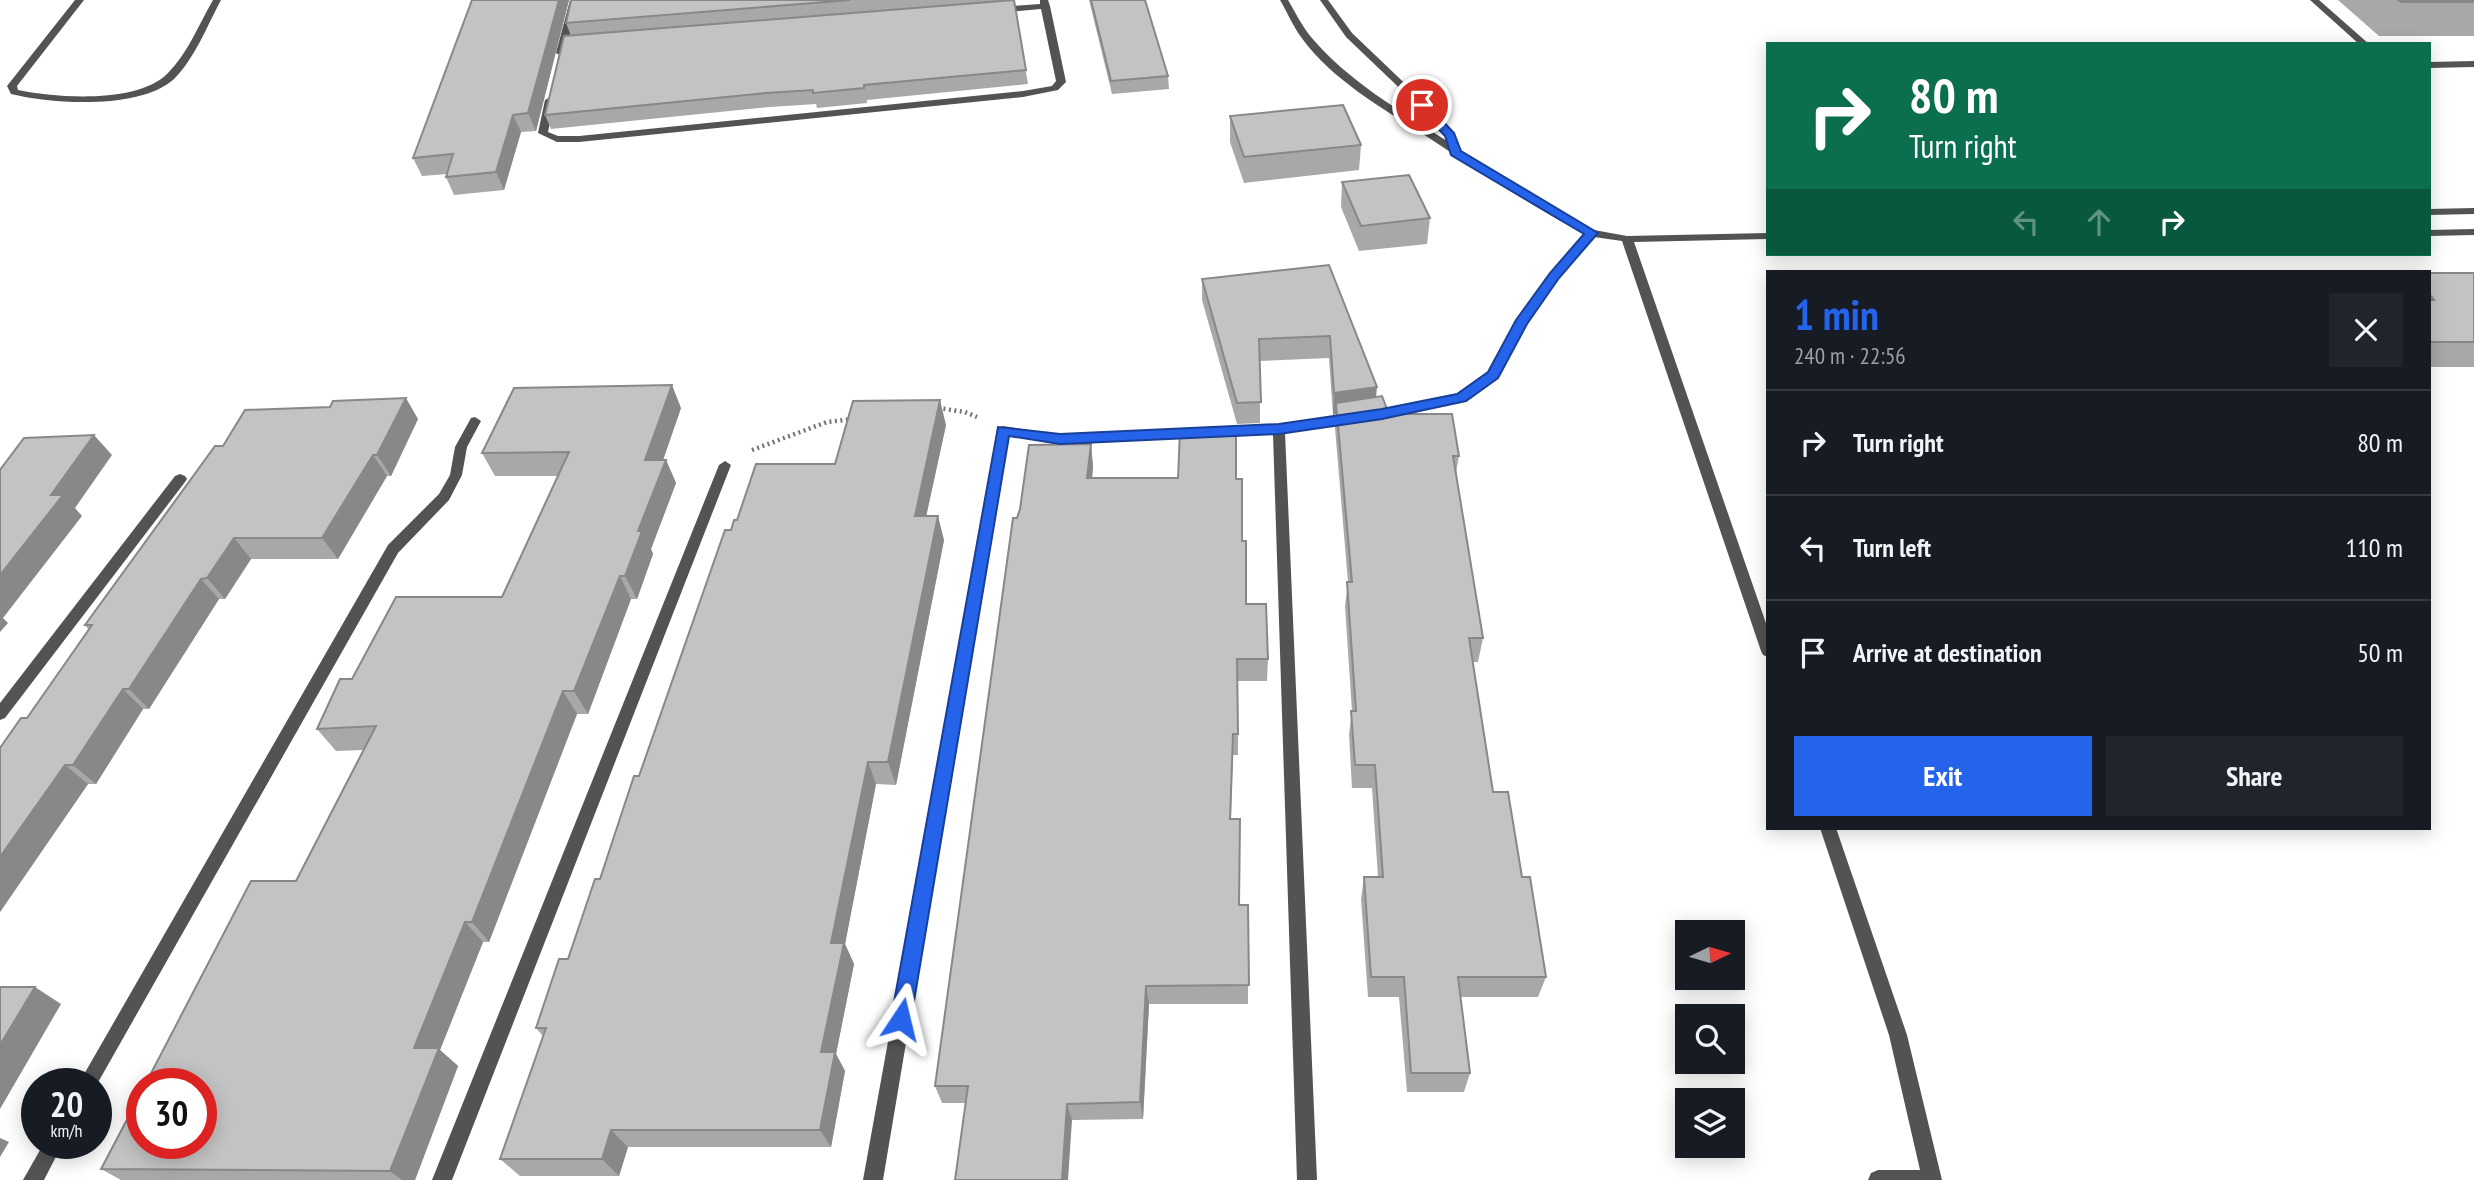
<!DOCTYPE html>
<meta charset="utf-8">
<style>
body{margin:0;font-family:"PT Sans Narrow",sans-serif;background:#20242c;color:#f1f3f6;height:100vh;display:flex;flex-direction:column;font-size:26px;white-space:nowrap}
*{box-sizing:border-box;margin:0}
p{font-size:23px;color:#9ea1a6}
.icon{flex:none;width:38px;height:38px;fill:none;stroke:currentColor;stroke-width:2;stroke-linecap:round;stroke-linejoin:round}
.map{position:relative;flex:1;overflow:hidden}
.drawer{position:absolute;left:1766px;top:270px;width:665px;height:560px;display:flex;flex-direction:column;background:#171b24;border-radius:0px;box-shadow:0 4px 18px #0003}
.drawer>*{flex:none}
.top-card{position:absolute;left:1766px;top:42px;width:665px;height:214px;border-radius:0px;box-shadow:0 4px 18px #0003;background:#0b6e4f;color:#fff;overflow:hidden}
.needle{width:46px;rotate:85deg}
.buttons{position:absolute;left:1675px;top:920px;display:grid;gap:14px}
.buttons a{display:grid;place-items:center;width:70px;height:70px;border-radius:0px;background:#171b24;box-shadow:0 4px 18px #0003;font-size:35px}
.speed{position:absolute;left:21px;top:1068px;display:flex;gap:14px;font-size:35px;font-weight:700;text-align:center}
.speed>*{display:grid;place-content:center;width:91px;height:91px;border-radius:50%;background:#171b24;box-shadow:0 4px 18px #0003;line-height:1}
.speed small{font-size:18px;font-weight:400}
.speed .limit{border:10px solid #d22;background:#fff;color:#111}
.pin{position:absolute;display:grid;place-items:center;width:60px;height:60px;color:#fff;margin:-30px;border:4px solid #fff;border-radius:50%;box-shadow:0 2px 7px #0007}
.me{position:absolute;width:77px;margin:-38px;rotate:10deg;stroke-linejoin:round;filter:drop-shadow(0 0 5px #0008)}
.turn{display:flex;align-items:center;gap:24px;height:147px;padding:0 28px;font-size:32px}
.turn .icon{width:91px;height:91px;stroke-width:2.5}
.turn b{display:block;font-size:49px;line-height:60px}
.lanes{display:flex;align-items:center;height:66px;padding:0 28px;background:#0003;justify-content:center;gap:35px;direction:ltr}
.lanes .off{opacity:.35}
.round{display:grid;place-items:center;flex:none;width:74px;height:74px;border-radius:0px;background:#20242c}
.summary{display:flex;align-items:center;justify-content:space-between;height:119px;padding:0 28px}
h1{font-size:42px;font-weight:700;line-height:52px;color:#2563eb}
.action{display:flex;gap:14px;margin-top:auto;padding:14px 28px}
.action a{flex:1;height:80px;border-radius:0px;background:#2563eb;color:#fff;font-size:28px;font-weight:700;line-height:80px;text-align:center}
.action a+a{background:#20242c;color:#f1f3f6}
ul{padding:0;list-style:none}
li{display:flex;align-items:center;gap:21px;height:105px;padding:0 28px;border-top:2px solid #363941}
li div{flex:1}
li b{display:block;font-size:26px}
li em{font-style:normal}
.map>svg:first-child{display:block}
.lines{fill:none;stroke-linecap:round;stroke-linejoin:round}
.path{stroke:#757575;stroke-width:4.5;stroke-dasharray:2 3.5;stroke-linecap:butt}
.lane{fill:#535353;fill-rule:evenodd}
.street{fill:#535353;fill-rule:evenodd}
.wall{fill:#a8a8a8}
.shaded-wall{fill:#888}
.building{fill:#c3c3c3;stroke:#888;stroke-width:2}
.route{fill:#2563eb;stroke:#184099;stroke-width:2}
</style>
<div class="map">
<svg width="2474" height="1180" viewBox="0 0 2474 1180">
<rect width="100%" height="100%" fill="#fff"/>
<g class="lines">
<g class="path">
<path d="M938,408L965,412L977,417"/>
<path d="M752,450L827,422L853,419"/>
</g>
<g class="lane">
<path d="M75,0H84L17,86L18,90C57,98 138,104 168,73C188,53 199,24 213,0H221C207,26 195,58 174,79C140,110 52,104 11,94L7,86Z"/>
<path d="M2310,0H2319L2369,44H2359Z"/>
<path d="M2474,61V67L2429,68V62Z"/>
</g>
<g class="street">
<path d="M570,0H578L566,53L561,56L556,53Z"/>
<path d="M1040,0H1048L1050,6L1066,82L1058,90L1023,97L579,142H557L538,133L545,100L550,97L555,100L548,132L558,136H579L1023,91L1052,86L1056,81L1041,9L998,13L994,10L998,7L1040,4Z"/>
<path d="M1280,0H1288C1295,12 1302,26 1311,37C1348,81 1399,110 1447,141L1445,135L1435,122L1346,37L1320,0H1328L1352,33L1441,118L1455,135L1459,149L1538,200L1594,230L1627,236L1768,233V239L1634,242L1768,629V657L1763,655L1761,651L1622,241L1594,237L1558,278L1527,323L1498,378L1465,401L1372,419L1368,418L1366,415L1368,412L1372,411L1457,395L1489,373L1517,320L1550,274L1584,234C1529,204 1477,170 1426,136C1382,108 1332,80 1301,37C1293,26 1287,12 1280,0Z"/>
<path d="M2474,208V214L2429,215V209Z"/>
<path d="M2474,229V235L2429,236V230Z"/>
<path d="M1352,414L1356,415L1358,418L1356,421L1285,432L1317,1180H1297L1273,434L1060,443L1008,435L883,1180H863L999,427L1003,426L1060,435L1279,425Z"/>
<path d="M475,417L481,421L467,447L462,475L449,500L398,553L96,1086V1083H79L388,545L439,494L450,475L455,447L471,418Z"/>
<path d="M725,461L731,465L452,1180H432L719,465Z"/>
<path d="M180,474L185,476L187,479L185,482L5,718L0,720V703L175,476Z"/>
<path d="M1820,828H1836L1907,1035L1942,1180H1868L1871,1173L1878,1170H1920L1889,1035Z"/>
<path d="M44,1143H63L44,1180H23Z"/>
</g>
</g>
<g class="wall">
<path d="M472,0H569L536,131L521,132L504,190L454,195L446,177L447,174L422,176L413,158Z"/>
<path d="M571,0H1014L1028,84L867,100V103L817,108L816,104L770,107L551,129L545,115L571,36L566,23Z"/>
<path d="M1089,0H1145L1168,76L1169,89L1112,94Z"/>
<path d="M2338,0H2474V36H2379Z"/>
<path d="M1230,116L1361,145L1359,170L1244,183L1230,142Z"/>
<path d="M1342,182L1430,218L1427,244L1359,251L1341,207Z"/>
<path d="M1329,265L1376,397L1389,414L1459,456L1456,473L1483,638L1478,662H1472L1493,792L1522,877L1546,977L1538,997H1460L1470,1073L1464,1092H1407L1399,997H1368L1361,899L1364,877H1378L1372,788H1352L1349,734L1352,711L1345,606L1348,582L1335,428L1336,414L1333,415L1329,358L1260,361V423L1237,424L1202,300V279Z"/>
<rect x="2429" y="273" width="45" height="94"/>
<path d="M681,408L663,460H666L676,483L651,549L653,554L637,599H631L588,714H577L489,942H483L440,1050L458,1066L415,1180H121L101,1169L296,881L364,750L336,751L317,729L352,679L502,597L558,476H495L482,453Z"/>
<path d="M418,419L391,476H387L338,559H251L225,599H219L149,709H143L96,784H88L0,912L27,718L89,630L85,625L223,446Z"/>
<path d="M946,425L926,516L944,540L896,785L876,784L845,944L854,964L836,1054L845,1071L831,1147H628L619,1176H520L500,1159L543,1036L536,1028L568,959L600,879L731,530L737,520L835,464Z"/>
<path d="M1091,444L1093,467L1092,478L1236,479L1242,541L1246,604L1268,659L1267,681H1238V755H1233L1231,819L1239,905H1248V1004H1149L1143,1119L1072,1120L966,1103H942L935,1086L1017,518Z"/>
</g>
<g class="shaded-wall">
<path d="M559,0H569L536,131L528,113Z"/>
<path d="M513,115L521,132L504,190L496,172Z"/>
<path d="M672,385L681,408L655,483L645,460Z"/>
<path d="M1377,387L1375,409L1336,403V414L1333,415L1334,393Z"/>
<path d="M406,398L418,419L391,476L377,455Z"/>
<path d="M940,400L946,425L921,540L915,516Z"/>
<path d="M94,435L112,455L75,508L82,516L3,618L8,623L0,632V575L51,495Z"/>
<path d="M1091,444L1093,467L1090,500L1087,478Z"/>
<path d="M373,455L387,476L338,559L322,538Z"/>
<path d="M666,460L676,483L651,549L653,554L637,599L625,576L638,531Z"/>
<path d="M938,516L944,540L896,785L888,762Z"/>
<path d="M234,538L251,559L225,599L207,578Z"/>
<path d="M620,576L631,599L588,714L574,691Z"/>
<path d="M201,579L219,599L149,709L129,689Z"/>
<path d="M123,689L143,709L96,784L73,765Z"/>
<path d="M563,691L577,714L489,942L472,922Z"/>
<path d="M868,762L876,784L845,944L854,964L836,1054L845,1071L831,1147L820,1130L821,1052L831,943Z"/>
<path d="M65,765L88,784L0,912V857Z"/>
<path d="M465,922L483,942L440,1050L458,1066L415,1180H402L390,1171L414,1048Z"/>
<path d="M1146,986L1149,1004L1143,1119L1140,1102Z"/>
<path d="M35,987L61,1004L0,1109V1045Z"/>
<path d="M1067,1104L1072,1120L1068,1180H1062Z"/>
<path d="M611,1130L628,1147L619,1176L602,1159Z"/>
<path d="M0,1138L9,1142L0,1157Z"/>
</g>
<g class="building">
<path d="M472,0H559L528,113L513,115L496,172L446,177L453,154L413,158Z"/>
<path d="M571,0H850L566,23Z"/>
<path d="M1014,0L1026,70L864,85V88L813,93V90L766,93L545,115L564,36Z"/>
<path d="M1091,0H1145L1168,76L1111,81Z"/>
<path d="M2398,0H2474V2H2401Z"/>
<path d="M1343,105L1361,145L1244,157L1230,116Z"/>
<path d="M1409,175L1430,218L1361,226L1342,182Z"/>
<path d="M1329,265L1377,387L1334,393L1330,336L1259,339L1261,402L1237,403L1202,279Z"/>
<path d="M2429,273H2474V342H2429V300H2434L2429,294Z"/>
<path d="M672,385L645,460H666L638,531H642L625,576H620L574,691H563L472,922H465L414,1048H439L390,1171L101,1169L142,1091V1143H201V1083H146L251,881H296L376,726L317,729L340,679H352L396,597H502L569,452L482,453L514,388Z"/>
<path d="M1382,396L1389,414H1452L1459,456H1453L1483,638H1469L1493,792H1508L1522,877H1530L1546,977H1458L1470,1073H1411L1404,977H1371L1364,877H1383L1375,765H1355L1351,711H1356L1347,582H1352L1336,403Z"/>
<path d="M406,398L377,455H373L322,538H234L207,578L201,579L129,689H123L73,765H65L0,857V748L21,718H27L92,625H85L215,446H223L245,410L330,407L333,401Z"/>
<path d="M940,400L915,516H938L888,762H868L831,943H844L821,1052H835L820,1130H611L602,1159H500L546,1028H536L559,959H568L595,879H600L634,776H639L725,530H731L734,520H737L756,464H835L853,401Z"/>
<path d="M1180,431H1236V479H1242V541H1246V604H1266L1268,659H1237L1238,734H1233L1230,819H1240L1239,905H1248L1249,985L1146,986L1140,1102L1067,1104L1062,1180H955L968,1086H935L1013,518H1017L1020,509L1029,445L1091,444L1087,478H1178Z"/>
<path d="M94,435L51,495H63L0,575V470L24,438Z"/>
<path d="M0,987H35L0,1045Z"/>
</g>
<path class="route" d="M1418,103H1426L1454,133L1461,151L1598,233L1559,278L1527,324L1498,378L1466,401L1382,419L1279,434L1060,444L1009,436L911,1019L908,1026L901,1029L894,1026L891,1019L998,427L1060,434L1279,424L1382,409L1457,394L1488,372L1516,320L1550,273L1584,234L1451,155L1445,136L1418,107Z"/>
</svg>
<div class="buttons">
<a><svg class="needle" viewBox="-14 -14 28 28"><path d="M0-13l5 13h-10z" fill="#e53935"/><path d="M0 13l5-13h-10z" fill="#9ea1a6"/></svg></a>
<a><svg class="icon" aria-label="search" viewBox="0 0 24 24"><circle cx="10" cy="10" r="6"/><path d="M15 15l6 6"/></svg></a>
<a><svg class="icon" aria-label="layers" viewBox="0 0 24 24"><path d="M12 4l9 5-9 5-9-5zM3 14l9 5 9-5"/></svg></a>
</div>
<div class="speed"><div>20<small>km/h</small></div><div class="limit">30</div></div>
<div class="pin" style="left:1422px;top:105px;background:#d93025"><svg class="icon" aria-label="arrive" viewBox="0 0 24 24"><path d="M6 21V4h12l-3 4 3 4H6"/></svg></div>
<svg class="me" style="left:901px;top:1019px" viewBox="-20 -20 40 40"><path d="M0-17L14 15 0 8-14 15z" fill="#2563eb" stroke="#fff" stroke-width="4"/></svg>
<div class="top-card">
<div class="turn"><svg class="icon" aria-label="right" viewBox="0 0 24 24"><path d="M7 20v-9h11M14 6l5 5-5 5"/></svg><div><b>80 m</b>Turn right</div></div>
<div class="lanes"><svg class="icon off" aria-label="left" viewBox="0 0 24 24"><path d="M17 20v-9H6M10 6l-5 5 5 5"/></svg><svg class="icon off" aria-label="ahead" viewBox="0 0 24 24"><path d="M12 20V5M6 11l6-6 6 6"/></svg><svg class="icon" aria-label="right" viewBox="0 0 24 24"><path d="M7 20v-9h11M14 6l5 5-5 5"/></svg></div>
</div>
<section class="drawer">
<div class="summary"><div><h1>1 min</h1><p>240 m · 22:56</p></div><a class="round"><svg class="icon" aria-label="close" viewBox="0 0 24 24"><path d="M6 6l12 12M18 6L6 18"/></svg></a></div>
<ul>
<li><svg class="icon" aria-label="right" viewBox="0 0 24 24"><path d="M7 20v-9h11M14 6l5 5-5 5"/></svg><div><b>Turn right</b></div><em>80 m</em></li>
<li><svg class="icon" aria-label="left" viewBox="0 0 24 24"><path d="M17 20v-9H6M10 6l-5 5 5 5"/></svg><div><b>Turn left</b></div><em>110 m</em></li>
<li><svg class="icon" aria-label="arrive" viewBox="0 0 24 24"><path d="M6 21V4h12l-3 4 3 4H6"/></svg><div><b>Arrive at destination</b></div><em>50 m</em></li>
</ul>
<div class="action"><a>Exit</a><a>Share</a></div>
</section>
</div>
